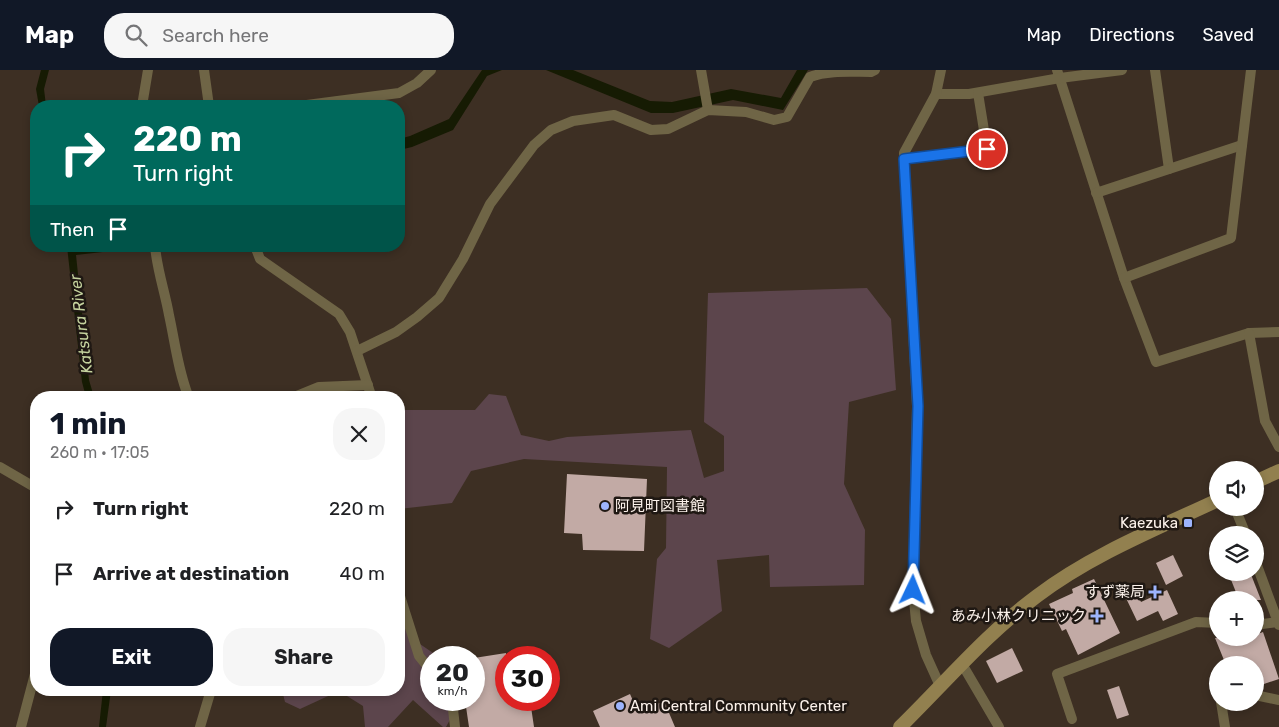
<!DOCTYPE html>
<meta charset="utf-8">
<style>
body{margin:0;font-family:Rubik,"Noto Sans JP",sans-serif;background:#f6f6f6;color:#202124;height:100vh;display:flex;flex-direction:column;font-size:19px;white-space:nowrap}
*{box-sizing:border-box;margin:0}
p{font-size:16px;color:#757577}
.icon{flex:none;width:28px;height:28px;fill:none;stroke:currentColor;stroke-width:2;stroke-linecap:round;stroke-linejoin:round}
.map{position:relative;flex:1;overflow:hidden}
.drawer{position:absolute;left:30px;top:321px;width:375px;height:305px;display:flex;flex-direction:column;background:#fff;border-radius:20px;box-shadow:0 2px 8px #0003}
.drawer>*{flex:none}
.banner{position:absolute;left:30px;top:30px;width:375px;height:152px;border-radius:20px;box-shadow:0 2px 8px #0003;background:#00695c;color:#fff;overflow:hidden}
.controls{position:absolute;left:1209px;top:391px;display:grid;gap:10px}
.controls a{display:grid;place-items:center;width:55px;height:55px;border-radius:50%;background:#fff;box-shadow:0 2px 8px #0003;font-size:25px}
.speed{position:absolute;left:420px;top:576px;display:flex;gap:10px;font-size:25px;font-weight:700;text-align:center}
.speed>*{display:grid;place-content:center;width:65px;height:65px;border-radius:50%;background:#fff;box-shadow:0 2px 8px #0003;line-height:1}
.speed small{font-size:12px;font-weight:400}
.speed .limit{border:8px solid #d22;background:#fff;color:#111}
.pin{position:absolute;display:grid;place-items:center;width:42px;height:42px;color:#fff;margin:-21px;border:2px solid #fff;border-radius:50%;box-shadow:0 1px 5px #0007}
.me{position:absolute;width:55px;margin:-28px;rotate:2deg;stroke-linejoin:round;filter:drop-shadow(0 0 4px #0008)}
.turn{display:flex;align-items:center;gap:18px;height:105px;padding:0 20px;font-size:22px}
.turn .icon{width:65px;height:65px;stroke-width:2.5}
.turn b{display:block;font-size:35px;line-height:42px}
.then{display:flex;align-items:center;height:48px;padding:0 20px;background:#0003;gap:10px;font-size:19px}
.round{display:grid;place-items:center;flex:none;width:52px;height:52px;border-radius:20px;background:#f6f6f6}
.headline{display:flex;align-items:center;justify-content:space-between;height:85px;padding:0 20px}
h1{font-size:30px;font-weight:700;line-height:38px;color:#111827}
.action{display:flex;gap:10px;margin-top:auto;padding:10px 20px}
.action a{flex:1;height:58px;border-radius:20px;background:#111827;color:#fff;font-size:20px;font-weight:700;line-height:58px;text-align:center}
.action a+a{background:#f6f6f6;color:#202124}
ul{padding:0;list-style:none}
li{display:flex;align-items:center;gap:15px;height:65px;padding:0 20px}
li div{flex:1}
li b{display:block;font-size:19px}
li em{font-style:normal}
header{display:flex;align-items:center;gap:30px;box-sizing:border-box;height:70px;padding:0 25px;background:#111827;color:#fff}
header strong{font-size:24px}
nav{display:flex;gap:28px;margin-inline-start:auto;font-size:18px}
.search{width:350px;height:45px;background:#f6f6f6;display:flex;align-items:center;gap:12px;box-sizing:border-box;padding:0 18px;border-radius:20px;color:#757577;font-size:19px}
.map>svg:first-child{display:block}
.green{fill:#5c454c}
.water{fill:#161b03}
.building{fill:#c2aaa5}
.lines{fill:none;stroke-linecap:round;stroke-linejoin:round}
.street{stroke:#6f6546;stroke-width:10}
.secondary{stroke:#92804f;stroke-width:14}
.route-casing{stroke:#114b97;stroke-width:12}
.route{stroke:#1a73e8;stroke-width:9}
.poi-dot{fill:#9db4fd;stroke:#1f1813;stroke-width:2}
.labels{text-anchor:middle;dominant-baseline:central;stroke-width:5;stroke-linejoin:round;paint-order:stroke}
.poi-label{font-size:15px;fill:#fcf2eb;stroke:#1f1813;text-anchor:end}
.water-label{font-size:16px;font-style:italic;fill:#c5d39e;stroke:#1f1813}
</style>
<header>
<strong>Map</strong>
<div class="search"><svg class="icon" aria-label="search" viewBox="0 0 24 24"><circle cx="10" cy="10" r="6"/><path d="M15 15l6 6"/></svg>Search here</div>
<nav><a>Map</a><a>Directions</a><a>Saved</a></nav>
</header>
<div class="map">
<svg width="1279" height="657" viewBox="0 0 1279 657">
<rect width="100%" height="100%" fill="#3d2f23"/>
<g class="green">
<path d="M867,218L891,249L896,320L849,332L844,414L865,460L864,515L770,517L769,485L717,490L722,541L669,578L650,569L657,489L666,478L667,397L524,389L471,401L452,433L399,439V340H475L489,324L506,326L521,365L549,371L567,367L691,360L704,408L724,401V366L704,352L708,223Z"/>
<path d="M399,508L417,572L439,587L431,588V630L460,631L446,657H443L413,630L388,657H365L363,636L339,621L300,639L285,632L282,620H399Z"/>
</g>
<g class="water">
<path d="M41,0H49L44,19L46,36H39L36,19Z"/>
<path d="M482,0H502L487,6L453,60L412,77L399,80V69L410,66L449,49Z"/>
<path d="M546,0H573L650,31L672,32L731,19L781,28L797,0H808L783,40L733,30L673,43H651Z"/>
<path d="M67,176H160L161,177H147L76,185L89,310L94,327H86L82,312Z"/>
<path d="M103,620H111L106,657H99Z"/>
</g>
<g class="building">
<path d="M567,404L647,409L644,481L583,480L582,464L564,463Z"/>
<path d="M1173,485L1183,506L1166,515L1156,493Z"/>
<path d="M1228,502H1250L1261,530H1239Z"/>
<path d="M1094,509L1120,563L1078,585L1066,559L1062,561L1049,534L1073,523L1072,519Z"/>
<path d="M1167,520L1178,544L1163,551L1158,541L1137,551L1125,526L1136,521L1141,532Z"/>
<path d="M1263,562L1279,609L1258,616L1255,608V595H1226L1215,568H1233L1235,572L1248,568H1255V565Z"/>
<path d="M1012,578L1023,601L997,613L986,591Z"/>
<path d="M506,583V630H530L534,657H469L465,630H474V588Z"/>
<path d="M1119,616L1129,645L1117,649L1107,620Z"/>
<path d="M630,624L638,642L664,631L675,657H600L593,641Z"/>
</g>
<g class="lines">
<g class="street">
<path d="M204,0L209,36"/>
<path d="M701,0L708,40"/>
<path d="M1057,0L1124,208L1156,292L1249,263L1279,262"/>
<path d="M1155,0L1169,99"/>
<path d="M936,24H969L1060,8L1122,0"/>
<path d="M142,36L148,0"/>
<path d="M299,36L399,23L417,13L431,0"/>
<path d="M904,89L987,79L978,23"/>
<path d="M1096,123L1242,75"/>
<path d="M155,176C157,200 165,222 169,245C175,272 178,301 189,328"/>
<path d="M255,176L260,189L339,244L350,262L372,328"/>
<path d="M1124,208L1231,168L1251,0"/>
<path d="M1249,263L1265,351L1279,377"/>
<path d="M357,281L396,262L417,247L439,228L463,189L490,134L534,75L551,60L573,51L614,45L651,60L668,59L708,40L746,42L774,50L787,47L810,7C828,0 851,2 871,2L875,0"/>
<path d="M292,328L319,317L368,315"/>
<path d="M0,397L36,418"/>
<path d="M1235,438L1246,465"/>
<path d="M1255,490L1279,555"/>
<path d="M399,523L419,586L431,601"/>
<path d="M1255,555L1278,552"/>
<path d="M962,594L999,657"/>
<path d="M940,616L926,585L916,551L913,520L917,336L904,83L936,24L941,0"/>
<path d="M1255,625L1279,630"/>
<path d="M452,630L455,657"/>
<path d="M1221,632L1225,657"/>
<path d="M1072,649L1057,604L1196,552L1218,553"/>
<path d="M21,657L36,600"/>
<path d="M200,657L211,620"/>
</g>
<g class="secondary">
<path d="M1255,412L1279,401"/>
<path d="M900,657C945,613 986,564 1037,526C1091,485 1156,459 1218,430"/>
</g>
</g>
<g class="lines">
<g class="route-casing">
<path id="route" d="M913,520L918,336L904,89L987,79"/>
</g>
<use href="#route" class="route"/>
</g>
<g class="poi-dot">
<circle cx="605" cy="436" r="5"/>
<rect x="1183" y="448" width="10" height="10" rx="2.5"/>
<path d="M1152.5 514.5h5v5h5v5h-5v5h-5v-5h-5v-5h5z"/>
<path d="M1094.5 538.5h5v5h5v5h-5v5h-5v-5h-5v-5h5z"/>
<circle cx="620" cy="636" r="5"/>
</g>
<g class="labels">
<g class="poi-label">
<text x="615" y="436" text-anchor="start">阿見町図書館</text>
<text x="1178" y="453">Kaezuka</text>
<text x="1145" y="522">すず薬局</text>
<text x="1086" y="546">あみ小林クリニック</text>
<text x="630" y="636" text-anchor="start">Ami Central Community Center</text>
</g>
<g class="water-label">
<text transform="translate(81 254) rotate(-97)">Katsura River</text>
</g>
</g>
</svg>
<div class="controls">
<a><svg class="icon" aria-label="sound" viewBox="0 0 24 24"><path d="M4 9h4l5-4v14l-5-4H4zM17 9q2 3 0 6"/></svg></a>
<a><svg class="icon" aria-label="layers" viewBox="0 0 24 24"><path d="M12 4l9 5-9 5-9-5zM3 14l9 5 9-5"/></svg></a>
<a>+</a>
<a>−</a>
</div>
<div class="speed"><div>20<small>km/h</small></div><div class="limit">30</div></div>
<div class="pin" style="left:987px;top:79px;background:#d93025"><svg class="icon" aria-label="arrive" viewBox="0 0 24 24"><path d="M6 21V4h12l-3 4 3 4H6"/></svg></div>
<svg class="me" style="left:913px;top:520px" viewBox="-20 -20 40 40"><path d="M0-17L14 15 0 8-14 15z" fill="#1a73e8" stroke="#fff" stroke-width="4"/></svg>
<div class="banner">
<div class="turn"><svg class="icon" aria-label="right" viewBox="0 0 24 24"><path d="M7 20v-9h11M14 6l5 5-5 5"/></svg><div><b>220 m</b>Turn right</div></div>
<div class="then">Then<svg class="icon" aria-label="arrive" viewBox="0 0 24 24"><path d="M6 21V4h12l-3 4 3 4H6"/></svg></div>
</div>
<section class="drawer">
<div class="headline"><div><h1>1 min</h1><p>260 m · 17:05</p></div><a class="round"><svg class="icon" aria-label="close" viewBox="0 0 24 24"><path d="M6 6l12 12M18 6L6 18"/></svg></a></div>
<ul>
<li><svg class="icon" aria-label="right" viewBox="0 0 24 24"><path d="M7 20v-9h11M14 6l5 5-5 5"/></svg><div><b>Turn right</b></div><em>220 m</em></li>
<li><svg class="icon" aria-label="arrive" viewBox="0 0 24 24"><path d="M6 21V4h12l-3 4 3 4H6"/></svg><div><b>Arrive at destination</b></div><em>40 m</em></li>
</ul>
<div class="action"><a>Exit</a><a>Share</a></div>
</section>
</div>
